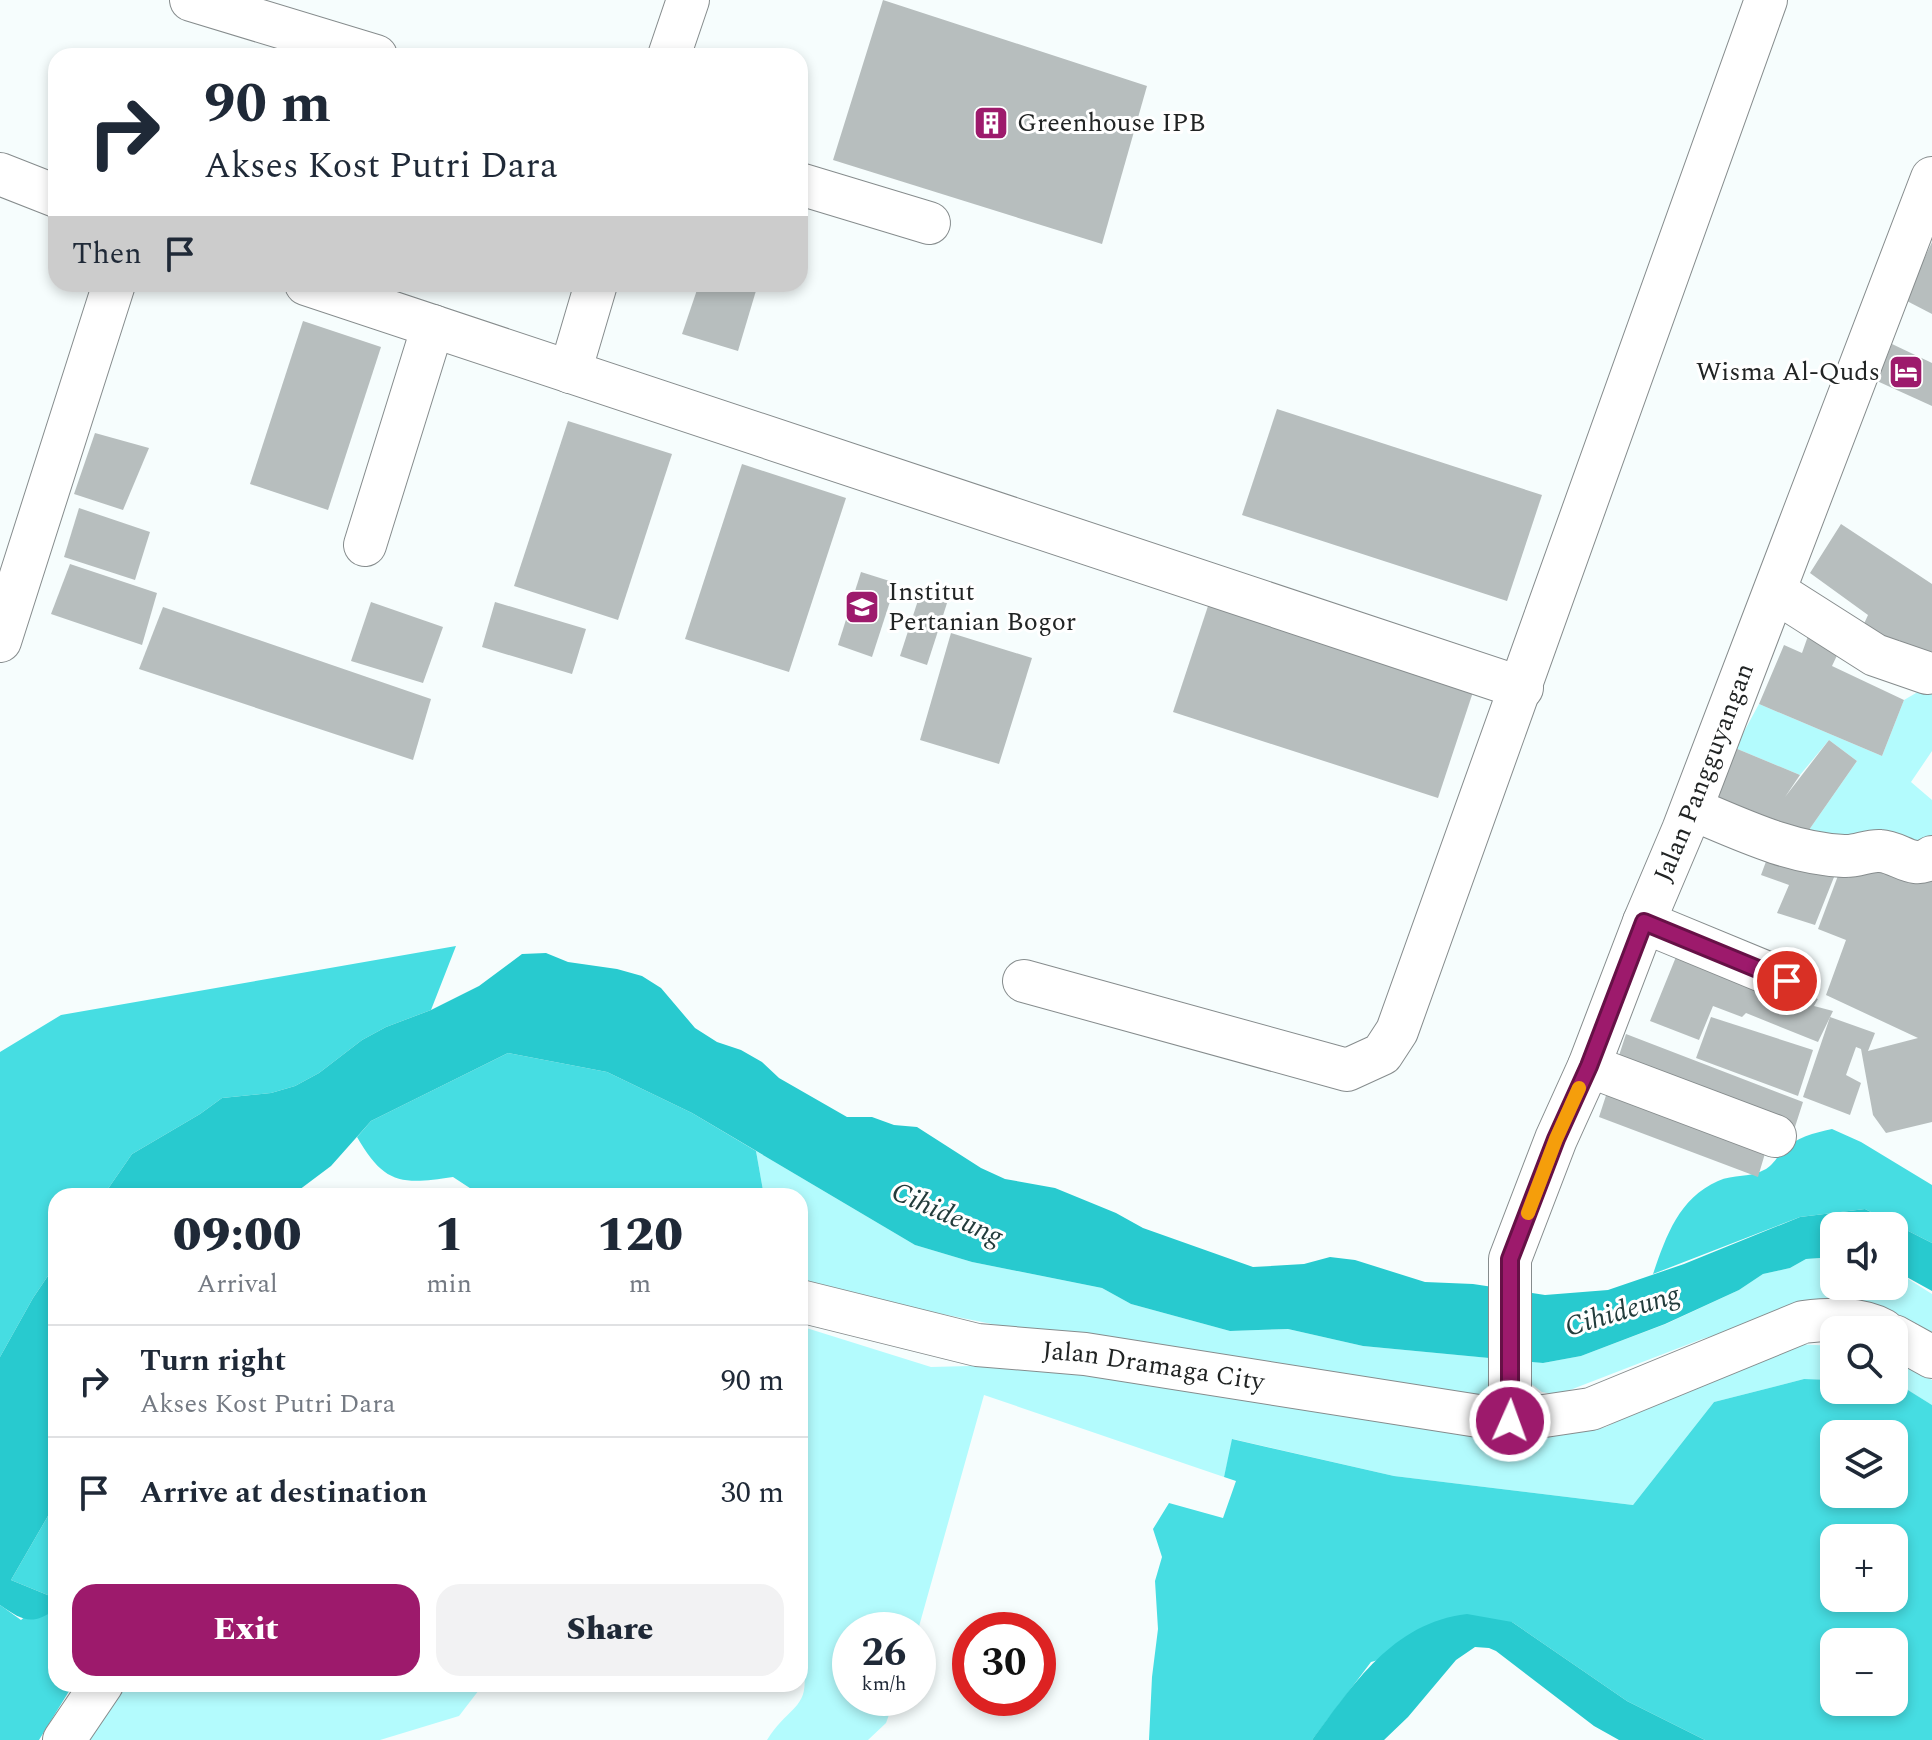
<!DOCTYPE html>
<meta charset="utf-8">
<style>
body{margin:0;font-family:Spectral,serif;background:#f2f2f3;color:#1f2937;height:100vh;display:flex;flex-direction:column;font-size:30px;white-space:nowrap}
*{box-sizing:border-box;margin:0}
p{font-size:26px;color:#747a83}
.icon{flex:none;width:44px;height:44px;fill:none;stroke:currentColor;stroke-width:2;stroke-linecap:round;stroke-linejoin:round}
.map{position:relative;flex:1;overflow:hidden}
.details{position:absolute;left:48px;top:1188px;width:760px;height:504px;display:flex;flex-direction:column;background:#fff;border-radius:24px;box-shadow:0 4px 12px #0003}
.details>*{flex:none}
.banner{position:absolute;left:48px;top:48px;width:760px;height:244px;border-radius:24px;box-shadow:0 4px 12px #0003;background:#fff;color:#1f2937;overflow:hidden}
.controls{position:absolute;left:1820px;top:1212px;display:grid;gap:16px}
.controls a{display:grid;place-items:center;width:88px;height:88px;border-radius:16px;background:#fff;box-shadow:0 4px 12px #0003;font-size:40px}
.speed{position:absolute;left:832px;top:1612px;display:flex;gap:16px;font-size:40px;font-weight:700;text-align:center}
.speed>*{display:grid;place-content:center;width:104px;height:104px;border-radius:50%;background:#fff;box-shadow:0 4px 12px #0003;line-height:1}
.speed small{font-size:20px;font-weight:400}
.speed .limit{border:12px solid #d22;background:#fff;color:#111}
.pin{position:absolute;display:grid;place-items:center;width:68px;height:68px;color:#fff;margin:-34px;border:4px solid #fff;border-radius:50%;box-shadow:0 2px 8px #0007}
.me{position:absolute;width:88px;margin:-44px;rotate:2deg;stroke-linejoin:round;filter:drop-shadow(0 0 6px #0008)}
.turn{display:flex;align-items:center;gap:28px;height:168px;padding:0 24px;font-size:36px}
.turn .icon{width:104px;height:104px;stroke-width:2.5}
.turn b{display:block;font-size:56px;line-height:68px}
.then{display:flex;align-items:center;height:76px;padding:0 24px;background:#0003;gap:16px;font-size:30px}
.eta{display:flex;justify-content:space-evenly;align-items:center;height:136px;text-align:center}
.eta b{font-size:48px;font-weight:800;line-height:56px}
.primary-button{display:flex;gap:16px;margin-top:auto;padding:16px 24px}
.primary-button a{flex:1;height:92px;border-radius:24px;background:#9d1a6c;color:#fff;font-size:32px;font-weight:800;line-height:92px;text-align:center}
.primary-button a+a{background:#f2f2f3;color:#1f2937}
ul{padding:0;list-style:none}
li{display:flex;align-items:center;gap:24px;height:112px;padding:0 24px;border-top:2px solid #e0e1e3}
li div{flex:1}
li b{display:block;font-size:30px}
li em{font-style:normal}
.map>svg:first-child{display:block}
.green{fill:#b3fbfd}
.forest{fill:#46dde2;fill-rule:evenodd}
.water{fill:#28cacf}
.building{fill:#b7bebe}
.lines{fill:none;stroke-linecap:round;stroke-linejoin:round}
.minor-casing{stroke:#868c8d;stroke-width:44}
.minor{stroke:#fff;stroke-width:42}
.route-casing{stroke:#661146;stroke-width:20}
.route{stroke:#9d1a6c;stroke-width:14}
.slow{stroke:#f59e0b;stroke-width:14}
.labels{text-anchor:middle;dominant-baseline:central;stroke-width:6;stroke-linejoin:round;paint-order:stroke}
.poi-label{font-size:26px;fill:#212424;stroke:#fff;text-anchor:start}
.street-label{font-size:26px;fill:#212424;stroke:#fff}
.water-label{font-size:28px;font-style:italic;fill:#233c3c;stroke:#fff}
</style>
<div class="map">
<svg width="1932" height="1740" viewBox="0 0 1932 1740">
<rect width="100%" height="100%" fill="#f6fdfd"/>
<g class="green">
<path d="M1928,686L1932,689V751L1911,782L1932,800V850L1802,840L1857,761L1829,740L1800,775L1735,748L1759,704L1882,756L1904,700Z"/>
<path d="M756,1151L915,1245L972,1262L1102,1288L1131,1304L1230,1331L1288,1329L1363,1346L1490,1358L1497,1385L1484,1401C1254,1368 1025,1339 800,1281V1196H764Z"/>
<path d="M1834,1257V1286H1894V1270L1932,1294V1336L1789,1313L1702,1339L1557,1395L1542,1392L1530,1383L1528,1361L1543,1363L1581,1356L1666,1324L1739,1290L1763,1274L1790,1268L1806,1259Z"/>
<path d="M800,1326L931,1367L1048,1364L1365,1416L1539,1438L1606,1427L1689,1383L1797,1344L1834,1346V1380L1804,1379L1714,1402L1633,1505L1394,1476L1233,1439L1224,1477L984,1395L918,1630H850V1698H895L886,1723L868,1740H767C791,1701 815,1711 800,1653Z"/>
<path d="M1894,1360L1932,1380V1405L1894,1382Z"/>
<path d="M121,1684H480L479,1690L459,1716L380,1740H82Z"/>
</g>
<g class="forest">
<path d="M456,946L431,1010L386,1027L362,1040L319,1073L295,1086L271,1093L222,1098L200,1114L132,1154L103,1196H56V1264L33,1298L0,1357V1052L61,1015Z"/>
<path d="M508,1053L607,1072L692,1113L756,1151L764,1196H482L453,1177C401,1185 384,1184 357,1137L371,1121Z"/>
<path d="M1832,1129L1861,1142L1932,1185V1243L1865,1209L1800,1217L1653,1274C1666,1237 1678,1199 1718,1181C1733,1174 1751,1178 1766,1169C1773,1165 1777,1157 1783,1151C1796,1137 1814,1133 1832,1129Z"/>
<path d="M1804,1379L1834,1380V1390H1894L1895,1382L1932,1405V1740H1705L1627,1701L1512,1622L1371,1662L1312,1740H1149L1152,1677L1158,1629L1155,1581L1162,1557L1153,1529L1169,1503L1223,1518L1236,1481L1224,1477L1232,1439L1394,1476L1633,1505L1714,1402ZM1834,1434H1894V1494H1834ZM1834,1538H1894V1598H1834ZM1834,1642H1894V1702H1834Z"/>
<path d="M56,1490V1636C44,1654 56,1666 56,1684H66L71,1688L39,1740H0V1605L21,1620L50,1596L11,1580L52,1509Z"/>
</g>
<g class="water">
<path d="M546,953L568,962L617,969L642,976L661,988L695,1028L717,1042L741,1050L762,1062L779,1078L847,1117H872L894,1125L917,1127L981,1168L1005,1179L1055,1188L1116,1213L1143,1228L1253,1267L1304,1264L1330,1257L1355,1260L1425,1282L1473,1284L1545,1295L1608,1290L1684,1264L1800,1217L1865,1209L1932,1243V1291L1894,1270V1226H1834V1257L1806,1259L1790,1268L1763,1274L1739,1290L1665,1324L1581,1356L1543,1363L1363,1346L1288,1329L1230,1331L1131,1304L1102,1288L972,1262L915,1245L692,1113L607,1072L508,1053L371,1121L331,1166L291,1196H103L132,1154L200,1114L222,1098L271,1093L295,1086L319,1073L362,1040L386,1027L431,1010L479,986L522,954Z"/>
<path d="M56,1264V1490L52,1509L11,1580L50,1596L56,1609C32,1626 23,1621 0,1605V1357L33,1298Z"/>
<path d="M1467,1614L1512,1622L1627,1701L1705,1740H1619L1594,1726L1496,1651L1489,1648L1475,1647L1456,1660L1408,1717L1384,1740H1312C1354,1684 1392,1623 1467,1614Z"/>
</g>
<g class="building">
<path d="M883,0L1147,86L1102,244L833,160Z"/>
<path d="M1932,242V314L1905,300Z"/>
<path d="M699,284H758L738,351L682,334Z"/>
<path d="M303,321L381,347L328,510L250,484Z"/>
<path d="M1892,344L1932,363V406L1877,381Z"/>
<path d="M1277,409L1542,495L1507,601L1242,515Z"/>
<path d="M568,421L672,454L618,620L514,586Z"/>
<path d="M95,433L149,448L123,510L74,494Z"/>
<path d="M742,464L846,498L789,672L685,639Z"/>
<path d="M79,508L150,532L135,580L64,557Z"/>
<path d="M1841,524L1932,584V651L1925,661L1899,640L1890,654L1859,635L1868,615L1810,573Z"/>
<path d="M70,564L157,593L142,645L51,614Z"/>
<path d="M861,572L896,583L872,657L838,645Z"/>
<path d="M921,591L948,600L927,665L900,656Z"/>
<path d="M371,602L443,627L423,683L351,661Z"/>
<path d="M495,602L586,629L572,674L482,647Z"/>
<path d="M1208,606L1473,692L1438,798L1173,712Z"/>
<path d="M163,607L431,699L413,760L139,669Z"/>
<path d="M951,633L1032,658L999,764L920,740Z"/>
<path d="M1808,636L1841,647L1832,666L1904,700L1882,756L1759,704L1784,645L1802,653Z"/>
<path d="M1829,740L1857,761L1802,840L1713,809L1735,748L1800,775L1785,797Z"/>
<path d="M1771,848L1838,867L1815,925L1777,913L1789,885L1761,875Z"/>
<path d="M1857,859L1932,866V1122L1886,1133L1873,1115L1861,1049L1856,1047L1846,1075L1861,1083L1850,1115L1803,1097L1830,1017L1875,1033L1868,1051L1918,1038L1826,995L1846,940L1818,929L1839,873L1849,878Z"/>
<path d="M1680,947L1818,999L1814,1006L1833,1011L1818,1042L1746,1013L1742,1017L1713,1006L1699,1040L1650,1021Z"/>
<path d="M1711,1017L1813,1050L1798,1096L1696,1058Z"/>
<path d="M1626,1034L1803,1102L1794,1130L1769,1140L1758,1177L1599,1117Z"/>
</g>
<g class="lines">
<g class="minor-casing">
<g id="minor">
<path d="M191,0L376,56"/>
<path d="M669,56L688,0"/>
<path d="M0,174L56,196"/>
<path d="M800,184L929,223"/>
<path d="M306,284L1522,688"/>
<path d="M570,372L596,284"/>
<path d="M365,545L433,326"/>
<path d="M1776,592L1875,655L1927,673"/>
<path d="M0,641L114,284"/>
<path d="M1692,809C1740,829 1791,854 1844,856C1856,857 1869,850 1880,851C1900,852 1913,871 1932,857"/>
<path d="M1644,922L1787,981"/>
<path d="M1024,981L1347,1070L1382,1054L1397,1031L1766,0"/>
<path d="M1589,1066L1775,1136"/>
<path id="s1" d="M800,1301L977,1345L1085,1354L1510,1421L1591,1409L1803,1322C1829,1319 1859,1317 1883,1330"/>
<path d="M1894,1336L1932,1357"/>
<path id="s2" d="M1510,1421V1259L1556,1139L1589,1066L1644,922L1683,830L1932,178"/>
<path d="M64,1740L102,1684"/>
</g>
</g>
<use href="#minor" class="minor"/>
</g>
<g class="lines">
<g class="route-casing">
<path id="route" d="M1510,1421V1259L1556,1139L1589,1066L1644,922L1787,981"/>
</g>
<use href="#route" class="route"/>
<path class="slow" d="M1528,1213L1556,1139L1579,1088"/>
</g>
<defs>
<g id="building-square" transform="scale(1.8)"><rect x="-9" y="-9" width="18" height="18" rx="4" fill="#9d1a6c" stroke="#fff"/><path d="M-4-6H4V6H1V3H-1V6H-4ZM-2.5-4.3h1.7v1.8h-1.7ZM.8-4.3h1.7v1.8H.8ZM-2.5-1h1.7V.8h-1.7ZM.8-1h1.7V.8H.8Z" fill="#fff"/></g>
<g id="hotel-square" transform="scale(1.8)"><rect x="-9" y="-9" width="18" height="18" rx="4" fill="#9d1a6c" stroke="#fff"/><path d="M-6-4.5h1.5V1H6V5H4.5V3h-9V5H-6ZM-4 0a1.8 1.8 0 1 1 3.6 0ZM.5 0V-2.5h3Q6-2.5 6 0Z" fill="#fff"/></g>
<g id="university-square" transform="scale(1.8)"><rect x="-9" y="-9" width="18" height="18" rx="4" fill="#9d1a6c" stroke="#fff"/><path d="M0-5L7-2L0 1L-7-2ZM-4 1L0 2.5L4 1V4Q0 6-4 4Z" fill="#fff"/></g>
</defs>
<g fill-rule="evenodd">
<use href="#building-square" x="991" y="123"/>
<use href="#hotel-square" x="1906" y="372"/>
<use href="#university-square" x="862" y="607"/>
</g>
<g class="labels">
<g class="poi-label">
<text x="1017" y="123">Greenhouse IPB</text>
<text x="1880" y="372" text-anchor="end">Wisma Al-Quds</text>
<text x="888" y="592">Institut<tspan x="888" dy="30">Pertanian Bogor</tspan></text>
</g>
<g class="street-label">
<text stroke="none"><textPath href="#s2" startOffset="686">Jalan Pangguyangan</textPath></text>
<text stroke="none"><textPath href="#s1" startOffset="360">Jalan Dramaga City</textPath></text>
</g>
<g class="water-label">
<text transform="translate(947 1214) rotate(24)">Cihideung</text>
<text transform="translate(1622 1311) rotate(-17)">Cihideung</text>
</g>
</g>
</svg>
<div class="controls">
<a><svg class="icon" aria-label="sound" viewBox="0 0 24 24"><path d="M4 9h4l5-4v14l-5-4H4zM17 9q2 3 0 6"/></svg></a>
<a><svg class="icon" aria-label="search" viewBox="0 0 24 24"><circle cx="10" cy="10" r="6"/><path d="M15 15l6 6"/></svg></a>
<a><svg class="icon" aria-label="layers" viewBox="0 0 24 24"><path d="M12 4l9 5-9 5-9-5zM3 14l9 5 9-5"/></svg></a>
<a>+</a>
<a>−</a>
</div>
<div class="speed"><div>26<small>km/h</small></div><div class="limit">30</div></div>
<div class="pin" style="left:1787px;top:981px;background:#d93025"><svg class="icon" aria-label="arrive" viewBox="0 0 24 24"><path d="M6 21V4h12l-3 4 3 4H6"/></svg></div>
<svg class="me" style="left:1510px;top:1421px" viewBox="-20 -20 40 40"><circle r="17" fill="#9d1a6c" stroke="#fff" stroke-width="3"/><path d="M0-11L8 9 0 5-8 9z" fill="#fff"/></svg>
<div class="banner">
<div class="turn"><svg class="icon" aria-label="right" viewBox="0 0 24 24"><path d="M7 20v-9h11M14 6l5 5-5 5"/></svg><div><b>90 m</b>Akses Kost Putri Dara</div></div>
<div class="then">Then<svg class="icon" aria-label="arrive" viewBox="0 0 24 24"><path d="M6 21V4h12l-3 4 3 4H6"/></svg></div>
</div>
<section class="details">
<div class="eta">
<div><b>09:00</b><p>Arrival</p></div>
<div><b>1</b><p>min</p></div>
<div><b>120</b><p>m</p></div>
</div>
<ul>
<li><svg class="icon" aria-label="right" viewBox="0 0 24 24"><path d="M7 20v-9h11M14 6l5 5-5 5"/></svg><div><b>Turn right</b><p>Akses Kost Putri Dara</p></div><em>90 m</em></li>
<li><svg class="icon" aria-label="arrive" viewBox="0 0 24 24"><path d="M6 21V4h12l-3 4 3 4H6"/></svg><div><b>Arrive at destination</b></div><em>30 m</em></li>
</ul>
<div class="primary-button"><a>Exit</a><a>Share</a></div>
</section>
</div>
